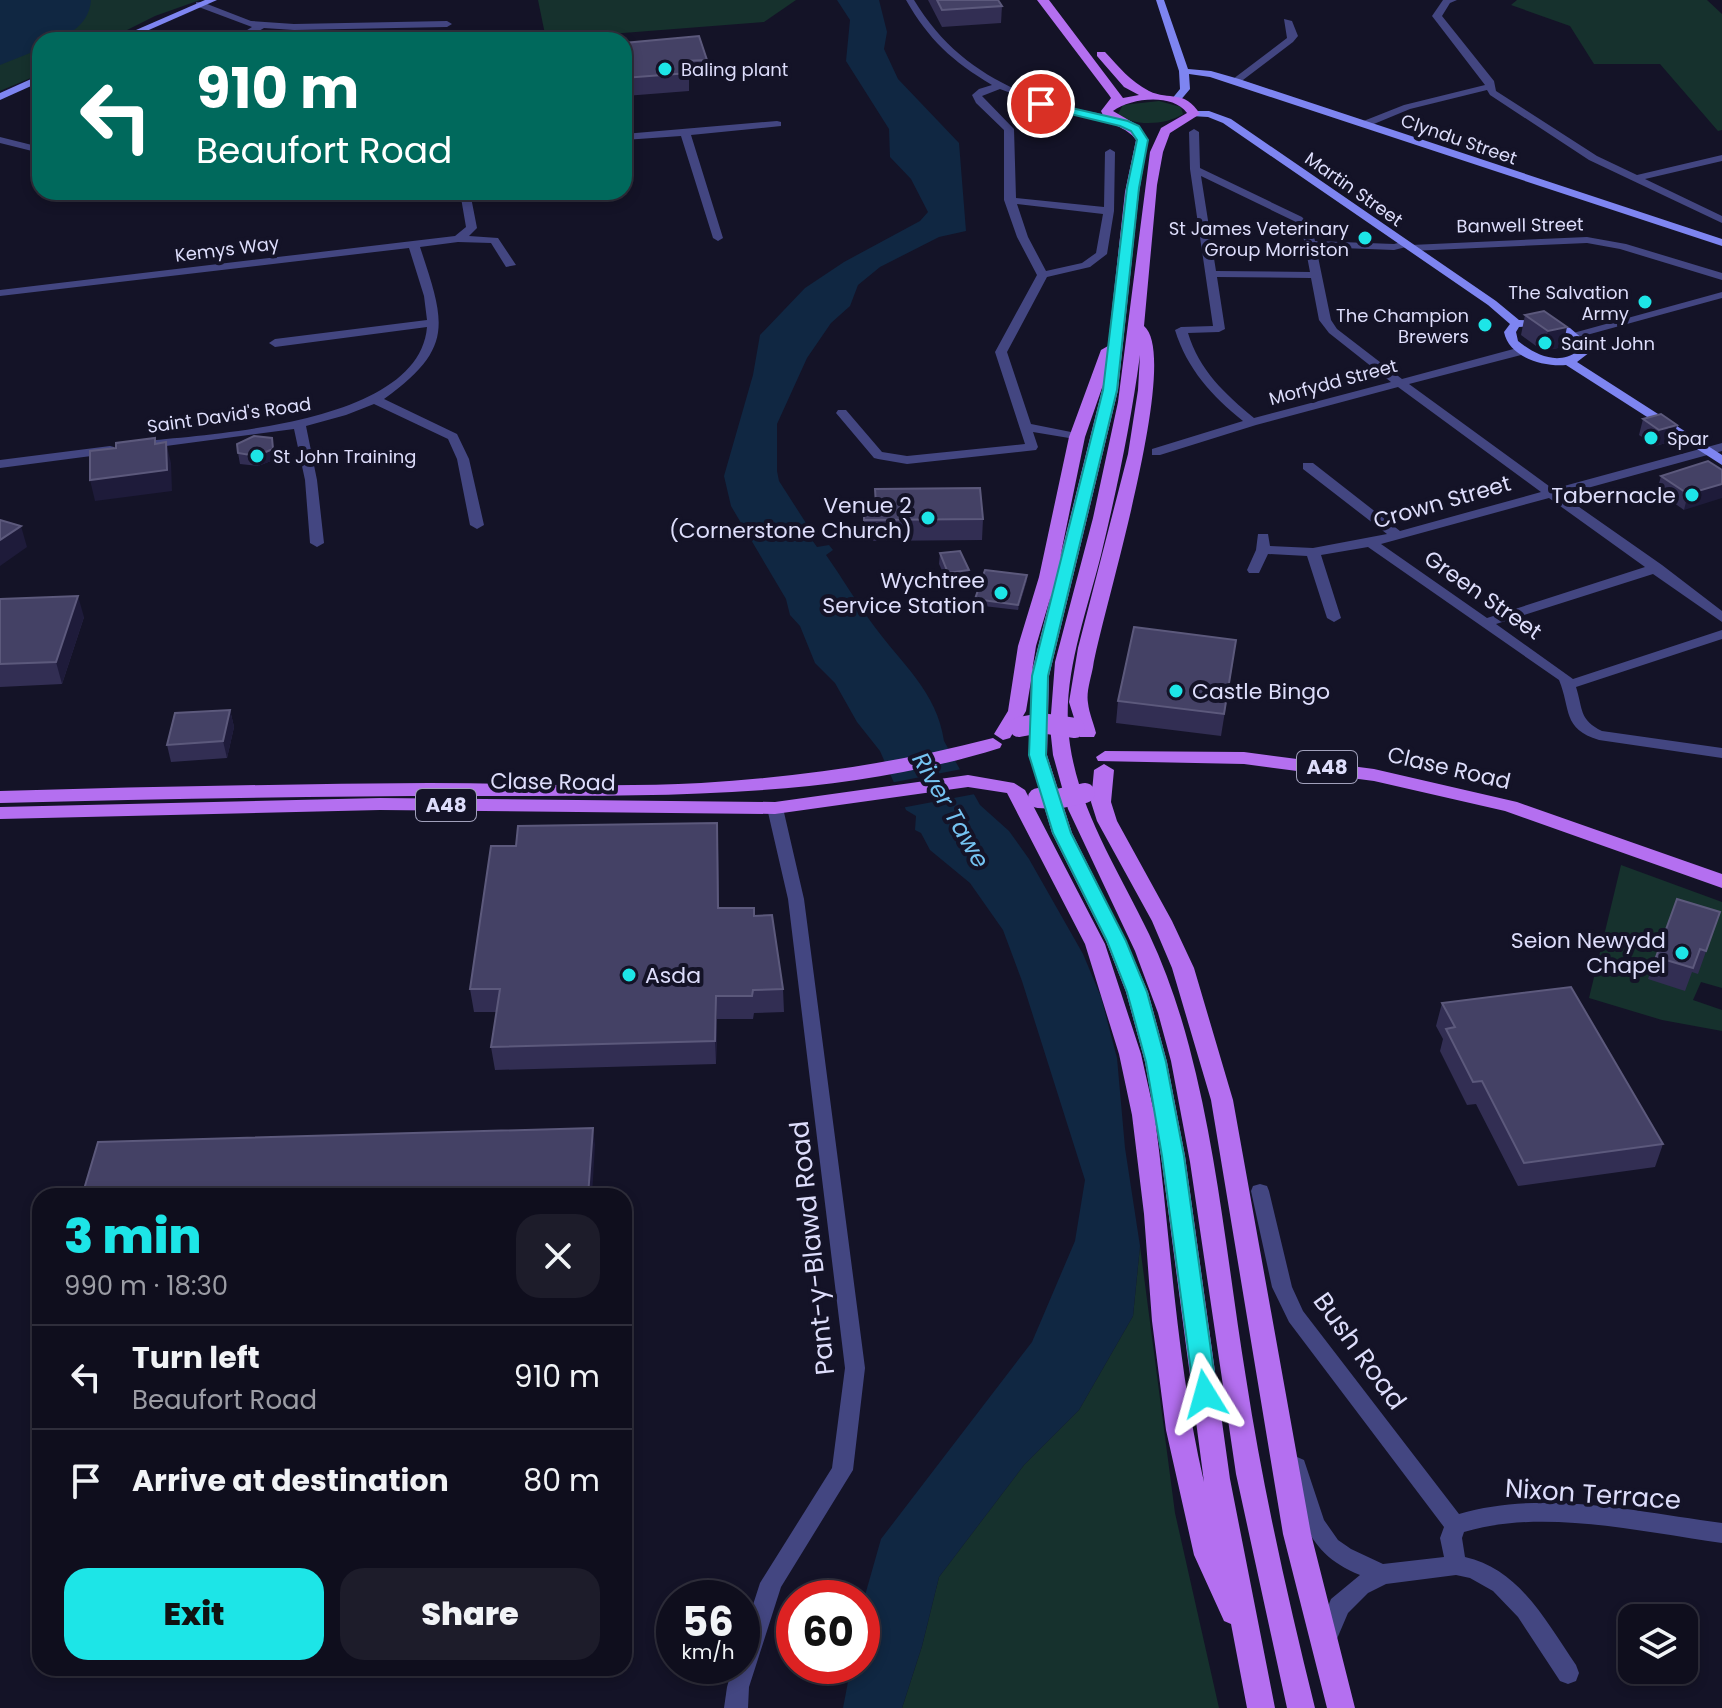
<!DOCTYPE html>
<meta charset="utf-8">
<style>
body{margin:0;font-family:Poppins,sans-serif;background:#1d1c2a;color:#f1f3f6;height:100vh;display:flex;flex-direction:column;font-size:30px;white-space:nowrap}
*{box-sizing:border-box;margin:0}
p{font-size:26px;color:#9b9ca4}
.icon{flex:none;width:44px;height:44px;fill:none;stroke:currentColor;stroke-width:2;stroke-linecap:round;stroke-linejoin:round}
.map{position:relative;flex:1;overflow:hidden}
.drawer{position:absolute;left:32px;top:1188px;width:600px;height:488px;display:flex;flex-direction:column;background:#0f0e1d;border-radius:24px;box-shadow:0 4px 12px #0003,0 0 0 2px #2f2e3b}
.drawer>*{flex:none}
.banner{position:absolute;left:32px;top:32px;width:600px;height:168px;border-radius:24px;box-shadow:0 4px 12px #0003,0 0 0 2px #2f2e3b;background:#00695c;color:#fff;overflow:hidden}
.controls{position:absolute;left:1618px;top:1604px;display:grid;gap:16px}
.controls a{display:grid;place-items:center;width:80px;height:80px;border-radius:16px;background:#0f0e1d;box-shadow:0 4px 12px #0003,0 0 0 2px #2f2e3b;font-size:40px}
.speed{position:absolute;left:656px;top:1580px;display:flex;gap:16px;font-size:40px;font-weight:700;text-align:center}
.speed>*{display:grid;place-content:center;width:104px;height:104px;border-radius:50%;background:#0f0e1d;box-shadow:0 4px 12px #0003,0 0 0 2px #2f2e3b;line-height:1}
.speed small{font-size:20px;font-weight:400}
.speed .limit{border:12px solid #d22;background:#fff;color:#111}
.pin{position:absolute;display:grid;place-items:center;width:68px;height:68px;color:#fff;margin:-34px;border:4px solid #fff;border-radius:50%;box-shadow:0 2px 8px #0007}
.me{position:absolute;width:88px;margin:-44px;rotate:352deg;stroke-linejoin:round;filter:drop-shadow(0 0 6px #0008)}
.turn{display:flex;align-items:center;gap:28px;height:168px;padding:0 32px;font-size:36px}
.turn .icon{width:104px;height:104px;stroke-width:2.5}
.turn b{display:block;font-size:56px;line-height:68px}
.round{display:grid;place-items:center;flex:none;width:84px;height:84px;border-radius:24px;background:#1d1c2a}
.summary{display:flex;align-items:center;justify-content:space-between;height:136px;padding:0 32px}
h1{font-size:48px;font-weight:800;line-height:60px;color:#1de5e7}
.button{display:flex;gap:16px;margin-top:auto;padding:16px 32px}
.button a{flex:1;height:92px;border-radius:24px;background:#1de5e7;color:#111;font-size:32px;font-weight:800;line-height:92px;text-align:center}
.button a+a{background:#1d1c2a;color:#f1f3f6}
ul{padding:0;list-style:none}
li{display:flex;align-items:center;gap:24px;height:104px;padding:0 32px;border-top:2px solid #2f2e3b}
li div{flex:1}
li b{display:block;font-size:30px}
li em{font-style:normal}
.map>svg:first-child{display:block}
.green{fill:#16312d}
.water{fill:#102742}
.pier{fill:#141327}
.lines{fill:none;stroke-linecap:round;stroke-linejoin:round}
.street{fill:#434681;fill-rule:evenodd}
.secondary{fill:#7e85f1;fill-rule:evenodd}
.primary{fill:#b46ff0;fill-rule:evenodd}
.primary-bridge{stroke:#b46ff0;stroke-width:20}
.wall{fill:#322e53}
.shaded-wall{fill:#1e1b3a}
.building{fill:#444165;stroke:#5c597c;stroke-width:2}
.route{fill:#1de5e7;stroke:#139596;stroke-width:2}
.poi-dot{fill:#1de5e7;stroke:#141327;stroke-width:3}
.labels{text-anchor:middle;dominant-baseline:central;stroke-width:8;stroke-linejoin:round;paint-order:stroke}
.far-poi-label{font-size:18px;fill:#ddddfb;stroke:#141327;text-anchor:start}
.far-street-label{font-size:18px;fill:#ddddfb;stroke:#141327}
.shield{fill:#141327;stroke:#a1a0bb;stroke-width:2}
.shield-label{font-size:20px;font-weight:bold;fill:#ddddfb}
.poi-label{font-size:22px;fill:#ddddfb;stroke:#141327;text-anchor:end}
.street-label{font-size:22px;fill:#ddddfb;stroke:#141327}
.water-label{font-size:24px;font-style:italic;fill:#75c3f1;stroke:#141327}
.near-street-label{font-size:26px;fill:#ddddfb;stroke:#141327}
</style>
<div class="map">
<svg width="1722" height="1708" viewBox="0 0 1722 1708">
<rect width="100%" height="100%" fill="#141327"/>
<g class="green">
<path d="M0,0H200L155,16L107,40H40V74L0,91Z"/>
<path d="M538,0H796L764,22L546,39Z"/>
<path d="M1517,0H1707L1722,14V130L1718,131L1660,64H1594L1570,26L1511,5Z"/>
<path d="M1159,101L1181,107L1183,114C1167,125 1132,127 1118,114L1123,105Z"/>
<path d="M1621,865L1722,902V988L1701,982L1693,1000L1722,1010V1031L1662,1020L1589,998Z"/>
<path d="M1140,1246L1175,1513L1219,1708H902L922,1646L939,1577L1024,1465L1079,1410L1133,1316Z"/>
</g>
<g class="water">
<path d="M0,0H91C89,27 64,40 40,40V49L0,65Z"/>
<path d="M837,0H879L887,32L884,49L898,79L959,143L966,231L939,237L880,267L858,285L850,306L831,323L807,358L777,424V471L779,481L813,534L812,540L817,547L829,545L833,550L826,555C843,579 856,602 874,626C901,663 937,692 944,741L980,805L1009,831L1029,859L1083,954L1101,997L1117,1058L1125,1148L1140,1246L1133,1316L1079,1410L1024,1465L939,1577L922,1646L902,1708H843L851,1666H862V1606L881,1539L1032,1342L1075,1241L1085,1180L1022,981L1003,930L970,883L930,850L921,833L915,830L916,816L906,810L880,751L857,722L835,683L815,663L800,626L790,615L786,599L731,506L724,476L753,375L760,335L805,288L844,262L920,221L928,212L911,179L890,157L889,129L846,61L850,20Z"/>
</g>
<path class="pier" d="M962,769L975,794L901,808L890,783Z"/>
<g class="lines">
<g class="street">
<path d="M906,0H914C949,58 998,87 1061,106C1080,111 1105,112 1121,121L1116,124L1053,109L1000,89L982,96L1014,129L1016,198L1104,207L1105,152L1110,149L1115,152L1114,211L1107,254L1090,267L1047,277L1007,352L1031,424L1081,434V440L1033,432L1038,447L1036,450L907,464L878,459L874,458L836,413L838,410H846L882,452L907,456L1025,444L995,352L1037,275L1017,237L1004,200V130L976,103L972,95L979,89L992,85C952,61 929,40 906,0ZM1017,204L1103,214L1096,253L1082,263L1046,271L1028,237Z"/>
<path d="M1443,0H1457L1450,3L1442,16L1494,81L1496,91L1597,156L1637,175L1722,155V161L1645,179L1722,216V223L1589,160L1490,95L1487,90L1410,109L1369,126H1361V122L1404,105L1485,85L1432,16Z"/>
<path d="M196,2H202L251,21L294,24L447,21L452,24L447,27L294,30L264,28L243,40H231L252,27L196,6Z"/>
<path d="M1284,19L1292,21L1298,36L1293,42L1239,83H1233V79L1287,38Z"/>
<path d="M777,121L781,122V126L691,135L723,238L718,241L713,238L681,136L624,140V134Z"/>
<path d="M1194,129L1199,132L1200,168L1302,217L1312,229L1315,241L1394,244L1406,241L1411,245L1587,237L1626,244L1722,273V280L1620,249L1587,243L1411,251L1406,247L1394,250L1316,247L1331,320L1337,329L1402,379L1521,347L1525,348V354L1409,384L1553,489L1722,443V451L1562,495L1662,565L1722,611V622L1653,574L1496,624L1573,679L1722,630V639L1576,687C1583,709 1579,720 1602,731L1722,748V758L1599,740C1562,729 1571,709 1559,680L1368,547L1321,555L1341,618L1334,622L1327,618L1307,556L1268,554L1259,573H1249L1247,570L1256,550L1258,534H1268L1270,546L1313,548L1387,534L1303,469V463H1313L1400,531L1541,492L1398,387L1256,425L1160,455H1152V449L1243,421C1212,396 1187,369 1175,330L1181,327L1213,326L1190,169L1189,132ZM1201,176L1294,221L1302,230L1310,272L1216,271ZM1217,277L1311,278L1319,320L1329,333L1391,382L1254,418C1225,394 1199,370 1188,333L1219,332L1225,329ZM1549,498L1645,567L1487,618L1381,544Z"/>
<path d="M0,137L40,147V153L0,143Z"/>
<path d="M460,192H470L477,228L469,236L498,238L516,265L506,267L491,243L458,242L420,247C445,323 455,348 384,399L457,434L469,459L484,525L477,529L470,525L457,459L448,439L374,404L346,415L306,426L317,480L324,543L317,547L310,543L305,480L294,429L136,450L130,446L136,442C209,434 419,425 427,327L275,347L269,343L275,339L427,320L424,296L409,248L0,296V290L455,236L466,227Z"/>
<path d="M1722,292V298L1572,339L1566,335Z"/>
<path d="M110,446L114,447V453L0,468V460Z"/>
<path d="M775,803L783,808L804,899L865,1368L853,1470L781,1587L749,1687L748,1708H724L727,1687L733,1666H742V1639L760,1583L832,1468L845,1368L788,899L767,808Z"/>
<path d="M1260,1184L1267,1186L1269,1191L1292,1287L1303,1311L1459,1514C1543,1489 1637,1512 1722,1523V1543C1642,1532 1543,1508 1464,1532L1462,1538L1465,1557C1520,1569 1547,1623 1576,1665L1579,1673L1576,1681L1568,1684L1560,1681L1518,1617L1493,1591L1470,1578L1456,1575L1386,1584L1368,1593L1348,1613L1333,1648L1325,1651L1317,1648L1314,1641L1331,1599L1360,1575C1307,1554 1300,1516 1286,1466L1290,1460L1297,1457L1304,1460L1324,1520L1338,1540L1351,1549L1383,1564L1444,1557L1440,1538L1444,1527L1289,1322L1272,1287L1251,1191L1253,1186Z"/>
</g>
<g class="secondary">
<path d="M205,0H217L126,40H113Z"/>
<path d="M1156,0H1164L1188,69L1211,71L1239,79L1722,239V246L1210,77L1189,74L1190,89L1179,102H1173L1171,100L1180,89L1179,71Z"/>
<path d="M40,75V82L0,100V93Z"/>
<path d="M1194,111H1209L1231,119L1496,301L1519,320L1546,321L1570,328L1584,340L1590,352L1577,362L1722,455V465L1566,365C1542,367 1509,357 1504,332L1510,324L1488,305L1223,123L1208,117L1191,116L1189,114ZM1519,327C1542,326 1568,328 1578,351C1558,366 1535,355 1518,341L1516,332Z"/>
</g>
<g class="primary">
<path d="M1037,0H1049L1123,98L1139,95L1124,87L1097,56V52H1105C1119,67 1130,81 1149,91C1170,101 1184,89 1200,114L1170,133L1163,152L1157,185L1144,326C1182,358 1102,612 1093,667C1091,678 1086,692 1088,703C1089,713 1094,724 1096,733L1094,737H1080L1069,702L1078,648L1128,454L1138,390L1140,355C1131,422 1117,489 1101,555C1087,611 1065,668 1068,726C1073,803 1117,867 1149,934C1166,970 1179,1008 1189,1046C1218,1155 1228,1268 1246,1378C1263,1489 1288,1599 1315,1708H1287L1236,1474L1190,1162L1171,1061L1158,1013L1135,951L1068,809L1053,755L1050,727L1055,662L1093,518L1118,402L1150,152L1161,128L1187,113C1172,93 1131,98 1113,111L1139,126L1148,140L1139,192L1118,390L1049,676L1047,755L1072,833L1126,941L1148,992L1167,1062L1185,1156L1230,1479L1275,1708H1247L1231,1624L1224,1621L1194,1555L1166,1430L1152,1321L1144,1214L1132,1115L1119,1054L1085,944L1007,793L968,787L775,814L380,810L0,819V807L380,798L775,802L968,775L1014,783L1025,790L1105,944L1141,1054L1154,1112L1145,1062L1126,992L1106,941L1052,833L1029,755L1031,681L1026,711L1010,738L1003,740L994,734L1008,711L1018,646L1039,577L1069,437L1101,350L1108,346L1125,192L1136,140C1127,126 1107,126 1101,111L1111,98L1109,95ZM1103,385L1102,390L1060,558L1085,437ZM1051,595L1032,671L1036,646ZM1155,1118L1161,1156L1204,1482C1176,1362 1171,1240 1155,1118Z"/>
<path d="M993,738L1002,744L1000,748C827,802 644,795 466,796C310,796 155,799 0,803V791C143,787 286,784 429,783C519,783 611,788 701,783C800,777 897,763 993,738Z"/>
<path d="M1105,751L1244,752L1374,769L1517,802L1722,874V888L1505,811L1374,781L1244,764L1098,761L1096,757Z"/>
<path d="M1104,764L1114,770L1111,802L1117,821L1172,921L1194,968L1233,1100L1311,1534L1355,1708H1327L1283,1534L1211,1100L1172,968L1152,921L1097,821L1091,802L1094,770Z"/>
</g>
<g class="primary-bridge">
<path d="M1019,727L1041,723L1075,728"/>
<path d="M1038,798L1057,799L1085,793"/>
</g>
</g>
<g class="wall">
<path d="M928,0H998L1002,6L1001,23L942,27Z"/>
<path d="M624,43L707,60L708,77L689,78V91L625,96Z"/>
<path d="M1544,311L1563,347L1543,351L1521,335L1525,315Z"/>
<path d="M1643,419L1677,425L1673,441L1655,446L1639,435Z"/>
<path d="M238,453L276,459L258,466L240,464Z"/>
<path d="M1722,470L1684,510L1657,491L1661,476Z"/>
<path d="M875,489L983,519L982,540L864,541V505H875Z"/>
<path d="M940,553L968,581L948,583L939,564Z"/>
<path d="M1027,580L1018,610L975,605V599Z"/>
<path d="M0,599L84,617L62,684L0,687Z"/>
<path d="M1233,662L1221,736L1116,723L1118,701Z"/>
<path d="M230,710L234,727L227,758L171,762L167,745Z"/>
<path d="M718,845L719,908L754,916L783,989L784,1012L754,1013L753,1019H717L716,1064L495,1070L491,1047L497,1012H474L470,989Z"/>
<path d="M1720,912L1698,974L1692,972L1685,991L1648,979L1656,957Z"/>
<path d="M1442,1003L1663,1144L1655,1167L1518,1186L1476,1104L1467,1105L1440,1051L1443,1039L1436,1026Z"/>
</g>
<g class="shaded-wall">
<path d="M1567,327L1563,347L1543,351L1548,331Z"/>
<path d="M1677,425L1673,441L1655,446L1659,430Z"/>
<path d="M272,438L276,459L258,466L256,456Z"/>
<path d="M166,442L171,463L172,491L95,501L90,480Z"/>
<path d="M1722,484V498L1684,510L1688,494Z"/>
<path d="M21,526L27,547L0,566V540Z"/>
<path d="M969,570L968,581L948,583V573Z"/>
<path d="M1027,575V580L1018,610V605Z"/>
<path d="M78,596L84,617L62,684L56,662Z"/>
<path d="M230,710L234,727L227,758L223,741Z"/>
<path d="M717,823L718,845L719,931L718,908Z"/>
<path d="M716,996L717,1019L716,1064L715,1041Z"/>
<path d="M593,1128L595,1145L592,1196H588Z"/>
</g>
<g class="building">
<path d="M937,0H998L1002,6L942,10Z"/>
<path d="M699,36L707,60L684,61L688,73L624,78V43Z"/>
<path d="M1544,311L1567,327L1548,331L1525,315Z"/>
<path d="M1661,414L1677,425L1659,430L1643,419Z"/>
<path d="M254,436L272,438L273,449L256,456L238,453L237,444Z"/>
<path d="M155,438V444L166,442L167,470L90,480V451L116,448V443Z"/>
<path d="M1708,461L1722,470V484L1688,494L1661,476Z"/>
<path d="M980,488L983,519L864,520V505H876L875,489Z"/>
<path d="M0,520L21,526L0,540Z"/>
<path d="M960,551L969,570L948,573L940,553Z"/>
<path d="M985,570L1027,575L1018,605L975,599Z"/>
<path d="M78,596L56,662L0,664V599Z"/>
<path d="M1134,627L1236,640L1224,714L1118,701Z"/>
<path d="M230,710L223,741L167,745L175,713Z"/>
<path d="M717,823L718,908H754V916L772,915L783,989L753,990L752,996H716L715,1041L491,1047L500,989H470L491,846H516L518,826Z"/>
<path d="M1677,899L1720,912L1706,951L1700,949L1693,968L1656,957Z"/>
<path d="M1571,987L1663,1144L1524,1163L1482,1081L1473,1082L1446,1029L1455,1027L1442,1003Z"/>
<path d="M593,1128L588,1196H82L98,1142Z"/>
</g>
<path class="route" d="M1041,101L1128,121L1139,126L1148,140L1139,188L1117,390L1048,676L1046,755L1071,833L1126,941L1147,992L1166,1062L1184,1156L1217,1394L1214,1401L1205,1403L1197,1401L1194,1394L1162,1156L1146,1062L1127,992L1107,941L1053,833L1029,755L1032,676L1103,390L1127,188L1137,140L1131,131L1120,126L1037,106L1036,104Z"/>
<g class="poi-dot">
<circle cx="665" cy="69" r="8"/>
<circle cx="1365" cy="238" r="8"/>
<circle cx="1645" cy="302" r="8"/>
<circle cx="1485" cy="325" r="8"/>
<circle cx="1545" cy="343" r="8"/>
<circle cx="1651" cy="438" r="8"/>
<circle cx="257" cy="456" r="8"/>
<circle cx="1692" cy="495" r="8"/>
<circle cx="928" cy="518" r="8"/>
<circle cx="1001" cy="593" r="8"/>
<circle cx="1176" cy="691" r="8"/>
<circle cx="1682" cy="953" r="8"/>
<circle cx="629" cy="975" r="8"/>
</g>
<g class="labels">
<g class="far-poi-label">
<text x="681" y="69">Baling plant</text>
<text x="1349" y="228" text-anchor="end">St James Veterinary<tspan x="1349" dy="21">Group Morriston</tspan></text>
<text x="1629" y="292" text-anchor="end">The Salvation<tspan x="1629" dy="21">Army</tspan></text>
<text x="1469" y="315" text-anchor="end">The Champion<tspan x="1469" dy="21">Brewers</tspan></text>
<text x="1561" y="343">Saint John</text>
<text x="1667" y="438">Spar</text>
<text x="273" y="456">St John Training</text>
</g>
<g class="far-street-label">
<text transform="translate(1459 139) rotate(19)">Clyndu Street</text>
<text transform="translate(1354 189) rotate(35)">Martin Street</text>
<text transform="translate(1520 225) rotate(-1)">Banwell Street</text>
<text transform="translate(227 249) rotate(-7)">Kemys Way</text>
<text transform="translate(1333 382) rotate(-15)">Morfydd Street</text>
<text transform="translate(229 415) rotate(-8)">Saint David's Road</text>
</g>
<g class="shield">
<rect x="1297" y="751" width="60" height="32" rx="6"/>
<rect x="416" y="789" width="60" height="32" rx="6"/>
</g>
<g class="shield-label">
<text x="1327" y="767">A48</text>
<text x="446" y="805">A48</text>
</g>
<g class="poi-label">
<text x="1676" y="495">Tabernacle</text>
<text x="912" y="505">Venue 2<tspan x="912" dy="25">(Cornerstone Church)</tspan></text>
<text x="985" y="580">Wychtree<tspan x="985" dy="25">Service Station</tspan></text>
<text x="1192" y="691" text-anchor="start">Castle Bingo</text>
<text x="1666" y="940">Seion Newydd<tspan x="1666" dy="25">Chapel</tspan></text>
<text x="645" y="975" text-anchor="start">Asda</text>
</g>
<g class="street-label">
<text transform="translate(1442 502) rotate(-16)">Crown Street</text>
<text transform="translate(1483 595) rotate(35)">Green Street</text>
<text transform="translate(1449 768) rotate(13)">Clase Road</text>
<text transform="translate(553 782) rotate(1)">Clase Road</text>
</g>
<g class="water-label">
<text transform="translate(951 810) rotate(60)">River Tawe</text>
</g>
<g class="near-street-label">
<text transform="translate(812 1248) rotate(-96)">Pant-y-Blawd Road</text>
<text transform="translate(1360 1351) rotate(54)">Bush Road</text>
<text transform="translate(1593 1494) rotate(4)">Nixon Terrace</text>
</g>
</g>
</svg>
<div class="controls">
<a><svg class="icon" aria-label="layers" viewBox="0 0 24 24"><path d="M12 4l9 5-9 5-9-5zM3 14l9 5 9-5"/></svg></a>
</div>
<div class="speed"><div>56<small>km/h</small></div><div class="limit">60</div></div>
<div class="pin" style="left:1041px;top:104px;background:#d93025"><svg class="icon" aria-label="arrive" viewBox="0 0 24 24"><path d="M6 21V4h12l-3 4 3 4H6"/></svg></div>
<svg class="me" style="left:1205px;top:1394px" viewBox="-20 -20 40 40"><path d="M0-17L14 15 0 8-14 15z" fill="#1de5e7" stroke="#fff" stroke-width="4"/></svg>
<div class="banner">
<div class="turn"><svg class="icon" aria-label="left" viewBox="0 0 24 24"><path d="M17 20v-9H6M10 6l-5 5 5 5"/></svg><div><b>910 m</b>Beaufort Road</div></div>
</div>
<section class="drawer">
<div class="summary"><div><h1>3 min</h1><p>990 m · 18:30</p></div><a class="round"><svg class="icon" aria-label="close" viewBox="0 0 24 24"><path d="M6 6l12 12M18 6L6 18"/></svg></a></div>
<ul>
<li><svg class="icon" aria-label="left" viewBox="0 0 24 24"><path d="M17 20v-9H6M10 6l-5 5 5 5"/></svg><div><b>Turn left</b><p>Beaufort Road</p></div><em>910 m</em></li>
<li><svg class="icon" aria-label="arrive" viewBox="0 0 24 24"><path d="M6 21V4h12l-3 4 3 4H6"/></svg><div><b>Arrive at destination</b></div><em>80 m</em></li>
</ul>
<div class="button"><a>Exit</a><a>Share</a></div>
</section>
</div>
